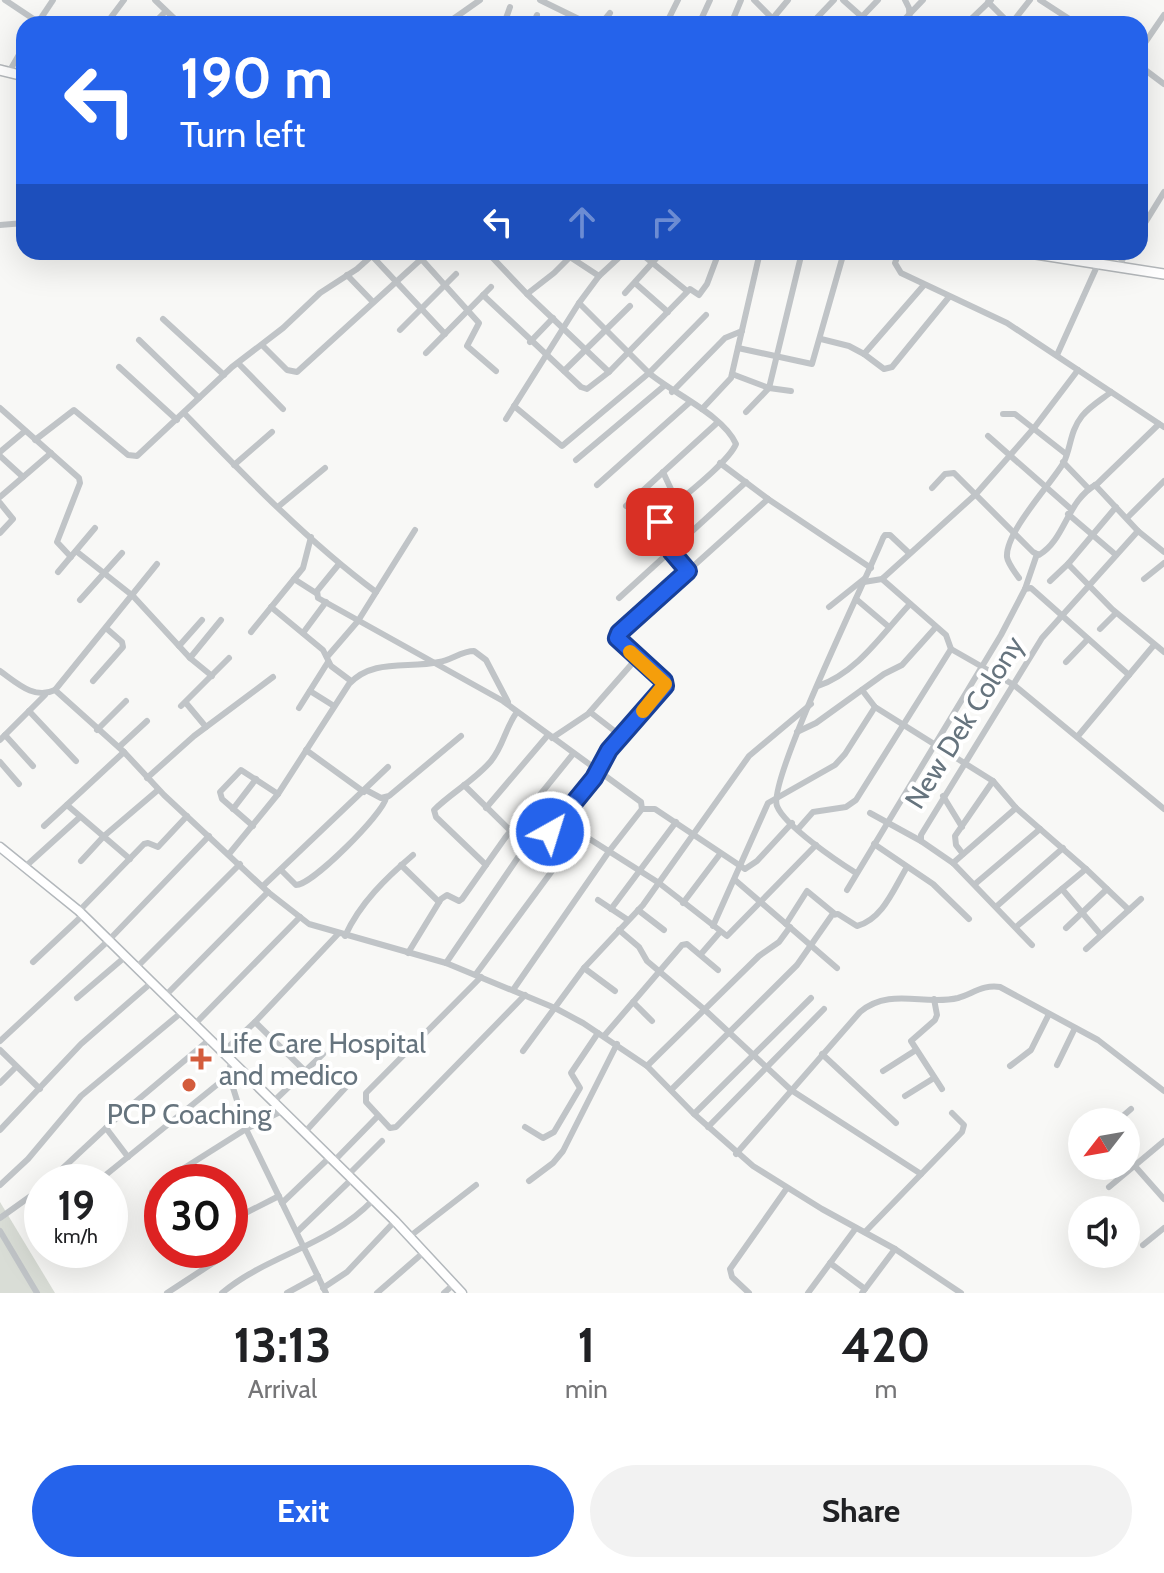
<!DOCTYPE html>
<style>
body{margin:0;font-family:Cabin,sans-serif;background:#f2f2f2;color:#202124;height:100vh;display:flex;flex-direction:column;font-size:30px;white-space:nowrap}
*{box-sizing:border-box;margin:0}
p{font-size:26px;color:#757577}
.icon{flex:none;width:44px;height:44px;fill:none;stroke:currentColor;stroke-width:2;stroke-linecap:round;stroke-linejoin:round}
.map{position:relative;height:1293px;overflow:hidden}
.side{display:flex;flex-direction:column;background:#fff;flex:1}
.side>*{flex:none}
.hud{position:absolute;left:16px;top:16px;width:1132px;height:244px;border-radius:24px;box-shadow:0 8px 32px #0002;background:#2563eb;color:#fff;overflow:hidden}
.needle{width:52px;rotate:239deg}
.fabs{position:absolute;left:1068px;top:1108px;display:grid;gap:16px}
.fabs a{display:grid;place-items:center;width:72px;height:72px;border-radius:50%;background:#fff;box-shadow:0 8px 32px #0002;font-size:40px}
.speed{position:absolute;left:24px;top:1164px;display:flex;gap:16px;font-size:40px;font-weight:700;text-align:center}
.speed>*{display:grid;place-content:center;width:104px;height:104px;border-radius:50%;background:#fff;box-shadow:0 8px 32px #0002;line-height:1}
.speed small{font-size:20px;font-weight:400}
.speed .limit{border:12px solid #d22;background:#fff;color:#111}
.pin{position:absolute;display:grid;place-items:center;width:68px;height:68px;color:#fff;margin:-34px;border-radius:16px;box-shadow:0 4px 12px #0006}
.me{position:absolute;width:88px;margin:-44px;rotate:39deg;stroke-linejoin:round;filter:drop-shadow(0 0 6px #0008)}
.turn{display:flex;align-items:center;gap:28px;height:168px;padding:0 32px;font-size:36px}
.turn .icon{width:104px;height:104px;stroke-width:2.5}
.turn b{display:block;font-size:56px;line-height:68px}
.lanes{display:flex;align-items:center;height:76px;padding:0 32px;background:#0003;justify-content:center;gap:40px;direction:ltr}
.lanes .off{opacity:.35}
.eta{display:flex;justify-content:space-evenly;align-items:center;height:136px;text-align:center}
.eta b{font-size:48px;font-weight:800;line-height:56px}
.cta{display:flex;gap:16px;margin-top:auto;padding:16px 32px}
.cta a{flex:1;height:92px;border-radius:48px;background:#2563eb;color:#fff;font-size:32px;font-weight:800;line-height:92px;text-align:center}
.cta a+a{background:#f2f2f2;color:#202124}
.map>svg:first-child{display:block}
.green{fill:#d9ddd6}
.lines{fill:none;stroke-linecap:round;stroke-linejoin:round}
.secondary-casing{stroke:#b3b8bc;stroke-width:11}
.primary-casing{stroke:#b4b8bb;stroke-width:12}
.street{stroke:#c0c4c7;stroke-width:6}
.secondary{stroke:#fff;stroke-width:8}
.primary{stroke:#fff;stroke-width:9}
.route-casing{stroke:#184099;stroke-width:20}
.route{stroke:#2563eb;stroke-width:14}
.slow{stroke:#f59e0b;stroke-width:14}
.poi-dot{fill:#d35c3c;stroke:#fff;stroke-width:3}
.labels{text-anchor:middle;dominant-baseline:central;stroke-width:8;stroke-linejoin:round;paint-order:stroke}
.street-label{font-size:28px;fill:#66747e;stroke:#fff}
.poi-label{font-size:28px;fill:#66747e;stroke:#fff;text-anchor:start}
</style>
<div class="map">
<svg width="1164" height="1293" viewBox="0 0 1164 1293">
<rect width="100%" height="100%" fill="#f8f8f6"/>
<path class="green" d="M0,1202L55,1293H0Z"/>
<g class="lines">
<g class="secondary-casing">
<path id="secondary" d="M0,847L79,911L395,1221L462,1293"/>
</g>
<g class="primary-casing">
<g id="primary">
<path d="M0,70L24,76"/>
<path d="M1023,252L1164,274"/>
</g>
</g>
<g class="street">
<path d="M5,0L38,22"/>
<path d="M155,0L180,24"/>
<path d="M540,0L589,24"/>
<path d="M754,0L778,24"/>
<path d="M843,0L870,24"/>
<path d="M905,0L909,8L910,24"/>
<path d="M1040,0L1077,24"/>
<path d="M988,2L1010,24"/>
<path d="M37,24L53,0"/>
<path d="M106,24L124,0"/>
<path d="M153,24L166,11"/>
<path d="M446,24L480,0"/>
<path d="M504,24L510,7"/>
<path d="M533,24L537,15"/>
<path d="M601,24L610,13"/>
<path d="M666,24L678,0"/>
<path d="M699,24L710,0"/>
<path d="M731,24L741,0"/>
<path d="M768,24L788,0"/>
<path d="M811,24L834,0"/>
<path d="M855,24L878,0"/>
<path d="M900,24L923,0"/>
<path d="M966,24L991,0"/>
<path d="M1011,24L1030,0"/>
<path d="M1140,50L1164,15"/>
<path d="M1140,66L1164,84"/>
<path d="M9,72L24,46"/>
<path d="M0,225L24,223"/>
<path d="M1140,231L1164,192"/>
<path d="M415,252L479,323L467,346L496,371"/>
<path d="M487,252L527,294L609,372"/>
<path d="M567,252L570,257L599,276"/>
<path d="M639,252L687,291"/>
<path d="M899,252L895,263L901,273L1007,323L1164,427"/>
<path d="M372,256L445,334"/>
<path d="M1118,267L1127,252"/>
<path d="M347,275L373,302"/>
<path d="M635,283L668,312"/>
<path d="M625,293L662,252"/>
<path d="M527,294L554,273L570,257"/>
<path d="M483,295L581,387L587,389L609,372L690,289L699,295L707,284L719,252"/>
<path d="M163,319L224,375"/>
<path d="M400,330L456,274"/>
<path d="M821,339L849,346L864,354L924,285"/>
<path d="M139,340L199,398"/>
<path d="M530,342L553,318"/>
<path d="M262,345L287,370L297,372L429,252"/>
<path d="M738,348L812,364L844,252"/>
<path d="M426,353L491,287"/>
<path d="M864,354L884,369L892,367L949,297"/>
<path d="M1057,355L1098,264"/>
<path d="M238,363L283,409"/>
<path d="M119,367L177,420"/>
<path d="M564,371L630,306"/>
<path d="M732,374L769,388L791,391"/>
<path d="M672,392L725,338L742,331"/>
<path d="M514,406L562,446L649,373L579,303"/>
<path d="M0,408L79,478L80,483L57,542L71,557"/>
<path d="M702,409L731,378L760,252"/>
<path d="M746,412L769,388L802,252"/>
<path d="M184,413C244,475 306,540 376,592"/>
<path d="M1003,414H1015L1066,454"/>
<path d="M506,419L579,303L599,276L625,252"/>
<path d="M988,436L1071,509"/>
<path d="M35,440L74,410L128,455L137,456L232,367L283,328L320,293L357,269L376,252"/>
<path d="M0,452L25,431"/>
<path d="M0,456L23,477"/>
<path d="M576,460L664,386"/>
<path d="M1063,462L1089,489"/>
<path d="M720,463L768,499L871,568"/>
<path d="M234,465L272,432"/>
<path d="M663,472L677,502"/>
<path d="M597,485L690,402"/>
<path d="M1095,485L1138,531"/>
<path d="M932,488L945,474L954,473L1033,552L1039,555C1066,539 1066,501 1097,484L1159,424"/>
<path d="M640,493L661,517"/>
<path d="M0,497L51,453"/>
<path d="M0,503L13,519L0,533"/>
<path d="M279,506L325,468"/>
<path d="M626,506L717,423"/>
<path d="M1116,507L1068,564L1112,609L1164,652"/>
<path d="M1068,514L1116,555"/>
<path d="M1127,518L1164,481"/>
<path d="M677,546L660,525L661,516C679,500 728,463 736,444C723,415 674,394 649,373L706,315"/>
<path d="M76,551L133,596L190,658L212,676"/>
<path d="M671,551L688,571"/>
<path d="M339,564L317,591L318,598L503,701L641,802L642,809"/>
<path d="M58,572L95,528"/>
<path d="M1019,578C1015,572 1008,564 1007,557C1005,532 1052,483 1064,462C1071,447 1070,431 1082,416C1090,406 1101,400 1111,392"/>
<path d="M294,579L316,593"/>
<path d="M882,579L946,635L951,649"/>
<path d="M1144,579L1164,563"/>
<path d="M1050,581L1069,563"/>
<path d="M864,582L882,579L976,494L1034,428L1078,370"/>
<path d="M1025,589L1037,554"/>
<path d="M619,598L746,482"/>
<path d="M856,599L889,627"/>
<path d="M80,600L122,553"/>
<path d="M271,607L323,650L331,666L351,681"/>
<path d="M829,607L864,579"/>
<path d="M1100,629L1116,613"/>
<path d="M251,632L303,568L311,537"/>
<path d="M303,633L326,602"/>
<path d="M179,646L202,620"/>
<path d="M327,657L358,621L415,530"/>
<path d="M190,658L221,620"/>
<path d="M1066,662L1088,639"/>
<path d="M0,671C17,683 34,700 55,690L124,752L164,795L268,892L309,924L446,963L555,1008L583,1023L647,1066L694,1114L753,1166L822,1209L895,1249L961,1293"/>
<path d="M93,681L123,647L122,642L106,628"/>
<path d="M818,686C857,673 883,633 910,604"/>
<path d="M55,690L157,564"/>
<path d="M862,690L875,707L993,781L1016,808L1086,869L1129,910"/>
<path d="M310,691L334,706"/>
<path d="M186,703L206,727"/>
<path d="M181,706L229,658"/>
<path d="M299,708L328,662"/>
<path d="M29,711L76,761"/>
<path d="M590,712L621,736"/>
<path d="M97,730L126,701"/>
<path d="M797,732L816,723L884,674L902,665L936,627"/>
<path d="M5,735L33,766"/>
<path d="M1078,736L1154,645"/>
<path d="M552,738L588,714L637,658"/>
<path d="M0,740L45,695"/>
<path d="M119,747L147,721"/>
<path d="M306,750L364,792"/>
<path d="M0,762L19,784"/>
<path d="M147,778L194,736L273,677"/>
<path d="M464,785L526,846"/>
<path d="M366,790L381,798L389,796L461,736"/>
<path d="M943,796L962,827"/>
<path d="M67,805L130,859"/>
<path d="M486,808L548,735"/>
<path d="M233,809L256,779"/>
<path d="M870,813L921,841"/>
<path d="M518,823L543,835L548,834L594,778L609,750L665,686L662,679L619,643L617,638L619,633L768,499"/>
<path d="M44,826L124,752"/>
<path d="M253,826L222,799L220,792L241,770L278,794"/>
<path d="M798,829L813,812L846,807L856,800L951,649L1014,685L1164,809"/>
<path d="M577,831L659,883L727,936L816,845"/>
<path d="M874,844L933,884L969,919"/>
<path d="M229,854L278,794L349,684C373,658 408,669 439,662C451,660 462,651 474,651L486,660L508,702"/>
<path d="M963,854L956,845L955,836L993,781"/>
<path d="M81,861L104,836L158,790"/>
<path d="M953,863L1016,808"/>
<path d="M401,865L439,902"/>
<path d="M486,865L436,817L434,810C451,793 475,780 491,761C504,745 505,728 517,712"/>
<path d="M26,866L80,817"/>
<path d="M281,870L296,885C312,885 383,814 386,798"/>
<path d="M856,873C837,861 785,826 777,806C767,781 868,576 883,538L885,535H890L909,553"/>
<path d="M735,880L837,968"/>
<path d="M975,884L1040,829"/>
<path d="M263,886L388,767"/>
<path d="M1062,889L1101,935"/>
<path d="M847,890L1001,635L1025,589L1031,588L1129,675"/>
<path d="M598,900L628,920"/>
<path d="M683,903L720,854"/>
<path d="M997,906L1063,848"/>
<path d="M611,909L676,822"/>
<path d="M638,910L664,930"/>
<path d="M79,911L144,844L148,843L158,847L187,816"/>
<path d="M786,924L807,891L835,914"/>
<path d="M713,926L768,803L835,765L845,754L875,707"/>
<path d="M1016,927L1086,869"/>
<path d="M1066,928L1107,889"/>
<path d="M619,930L639,947L647,961L705,1010L791,1090L921,1174"/>
<path d="M345,936C360,903 386,878 413,855"/>
<path d="M1032,945L953,863L921,841V835L1042,638L1138,531L1164,552"/>
<path d="M1086,949L1141,899"/>
<path d="M408,953L441,899L447,895L459,901L462,899L505,838L573,754"/>
<path d="M701,954L720,932"/>
<path d="M33,962L83,915"/>
<path d="M446,963L536,831"/>
<path d="M136,968L240,864"/>
<path d="M584,968L615,991"/>
<path d="M476,974L566,852"/>
<path d="M481,977L366,1093V1102L390,1128L396,1127L525,995"/>
<path d="M513,990L610,850L642,809H655L745,869L757,861L792,823"/>
<path d="M165,996L268,892"/>
<path d="M77,998L125,957"/>
<path d="M934,999L937,1015L935,1020L911,1041L942,1089"/>
<path d="M633,1002L652,1021"/>
<path d="M255,1022L305,1071"/>
<path d="M194,1025L300,917"/>
<path d="M604,1036L682,945L687,944L718,970"/>
<path d="M0,1041L108,941L209,836"/>
<path d="M0,1050L40,1089"/>
<path d="M523,1051L584,968L643,905L749,756L811,704"/>
<path d="M222,1053L255,1022L338,934"/>
<path d="M822,1054L896,1123"/>
<path d="M231,1061L229,1075L246,1129L326,1293"/>
<path d="M1057,1065L1075,1028"/>
<path d="M647,1066L759,956L779,942L790,927"/>
<path d="M1010,1066L1031,1050L1049,1014"/>
<path d="M883,1071L916,1050"/>
<path d="M0,1083L16,1067"/>
<path d="M671,1090L797,965L832,915L838,914L857,926C883,919 894,888 907,867"/>
<path d="M905,1096L934,1078"/>
<path d="M273,1102L323,1054"/>
<path d="M694,1114L811,998"/>
<path d="M1116,1122L1131,1109"/>
<path d="M525,1127L543,1138L554,1132L580,1088L571,1073L598,1033"/>
<path d="M708,1127L824,1009"/>
<path d="M106,1128L128,1157"/>
<path d="M0,1130L81,1044L151,983"/>
<path d="M305,1132L347,1086"/>
<path d="M1080,1153L1082,1151"/>
<path d="M736,1154L860,1012C890,987 924,1006 958,998C972,994 984,984 1000,987L1098,1040L1164,1091"/>
<path d="M1126,1156L1164,1199"/>
<path d="M334,1161L378,1116"/>
<path d="M348,1175L382,1141"/>
<path d="M529,1181L553,1163L563,1151L617,1044"/>
<path d="M48,1182L121,1114L209,1040"/>
<path d="M97,1182L229,1075"/>
<path d="M162,1182L246,1129L282,1111"/>
<path d="M162,1182L152,1192L153,1200L162,1213"/>
<path d="M0,1185L28,1159L81,1096L182,1012"/>
<path d="M1109,1187L1164,1141"/>
<path d="M282,1203L330,1157"/>
<path d="M0,1218L42,1188"/>
<path d="M230,1221L279,1196"/>
<path d="M0,1231L37,1293"/>
<path d="M297,1232L352,1179"/>
<path d="M865,1232L962,1132L964,1125L952,1113"/>
<path d="M409,1237L476,1185"/>
<path d="M1143,1245L1164,1228"/>
<path d="M830,1263L865,1289"/>
<path d="M323,1288L347,1272L395,1221"/>
<path d="M167,1293L219,1259"/>
<path d="M222,1293C267,1255 328,1247 373,1200"/>
<path d="M287,1293L318,1276"/>
<path d="M377,1293L424,1252"/>
<path d="M444,1293L454,1284"/>
<path d="M749,1293L732,1277L730,1269L787,1188"/>
<path d="M808,1293L856,1228"/>
<path d="M862,1293L895,1249"/>
</g>
<use href="#secondary" class="secondary"/>
<use href="#primary" class="primary"/>
</g>
<g class="lines">
<g class="route-casing">
<path id="route" d="M550,832L594,778L609,750L665,686L664,681L617,638L619,633L688,571L671,551L677,546L660,522"/>
</g>
<use href="#route" class="route"/>
<path class="slow" d="M630,652L665,684L643,711"/>
</g>
<g class="poi-dot">
<path d="M197 1047h8v8h8v8h-8v8h-8v-8h-8v-8h8z"/>
<circle cx="189" cy="1085" r="8"/>
</g>
<g class="labels">
<g class="street-label">
<text transform="translate(964 722) rotate(-58)">New Dek Colony</text>
</g>
<g class="poi-label">
<text x="219" y="1043">Life Care Hospital<tspan x="219" dy="32">and medico</tspan></text>
<text x="189" y="1114" text-anchor="middle">PCP Coaching</text>
</g>
</g>
</svg>
<div class="fabs">
<a><svg class="needle" viewBox="-14 -14 28 28"><path d="M0-13l5 13h-10z" fill="#e53935"/><path d="M0 13l5-13h-10z" fill="#757577"/></svg></a>
<a><svg class="icon" aria-label="sound" viewBox="0 0 24 24"><path d="M4 9h4l5-4v14l-5-4H4zM17 9q2 3 0 6"/></svg></a>
</div>
<div class="speed"><div>19<small>km/h</small></div><div class="limit">30</div></div>
<div class="pin" style="left:660px;top:522px;background:#d93025"><svg class="icon" aria-label="arrive" viewBox="0 0 24 24"><path d="M6 21V4h12l-3 4 3 4H6"/></svg></div>
<svg class="me" style="left:550px;top:832px" viewBox="-20 -20 40 40"><circle r="17" fill="#2563eb" stroke="#fff" stroke-width="3"/><path d="M0-11L8 9 0 5-8 9z" fill="#fff"/></svg>
<div class="hud">
<div class="turn"><svg class="icon" aria-label="left" viewBox="0 0 24 24"><path d="M17 20v-9H6M10 6l-5 5 5 5"/></svg><div><b>190 m</b>Turn left</div></div>
<div class="lanes"><svg class="icon" aria-label="left" viewBox="0 0 24 24"><path d="M17 20v-9H6M10 6l-5 5 5 5"/></svg><svg class="icon off" aria-label="ahead" viewBox="0 0 24 24"><path d="M12 20V5M6 11l6-6 6 6"/></svg><svg class="icon off" aria-label="right" viewBox="0 0 24 24"><path d="M7 20v-9h11M14 6l5 5-5 5"/></svg></div>
</div>
</div>
<section class="side">
<div class="eta">
<div><b>13:13</b><p>Arrival</p></div>
<div><b>1</b><p>min</p></div>
<div><b>420</b><p>m</p></div>
</div>
<div class="cta"><a>Exit</a><a>Share</a></div>
</section>
